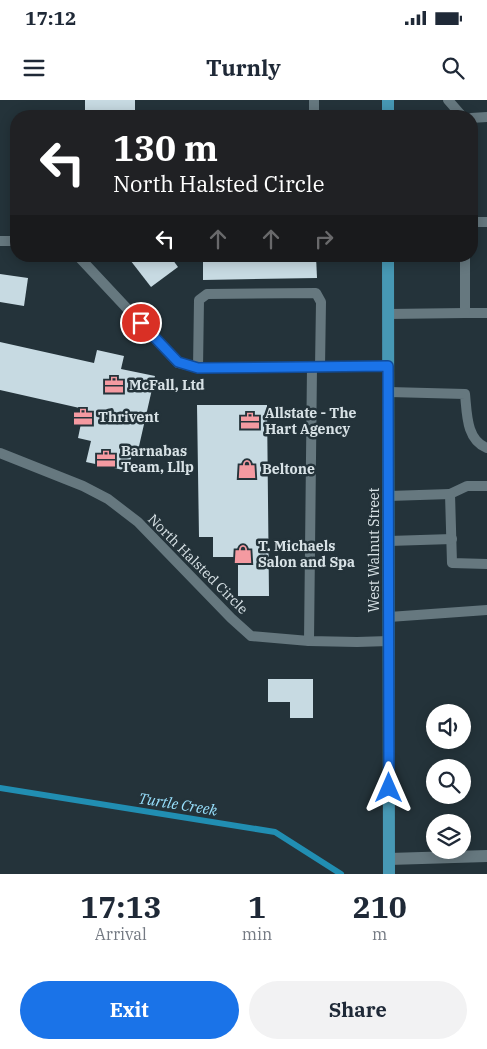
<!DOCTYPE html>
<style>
body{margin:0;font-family:"IBM Plex Serif",serif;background:#f2f2f3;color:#1f2937;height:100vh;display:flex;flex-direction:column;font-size:19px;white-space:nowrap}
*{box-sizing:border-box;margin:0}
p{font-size:16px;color:#747a83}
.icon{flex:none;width:28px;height:28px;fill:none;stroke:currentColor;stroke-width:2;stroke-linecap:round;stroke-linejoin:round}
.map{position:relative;height:774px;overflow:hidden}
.side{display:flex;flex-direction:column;background:#fff;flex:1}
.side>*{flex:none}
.guide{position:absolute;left:10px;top:10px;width:468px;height:152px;border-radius:20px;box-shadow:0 2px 12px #0003;background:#202124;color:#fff;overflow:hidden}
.controls{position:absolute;left:426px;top:604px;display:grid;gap:10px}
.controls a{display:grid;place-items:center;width:45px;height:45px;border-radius:50%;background:#fff;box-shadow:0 2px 12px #0003;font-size:25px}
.pin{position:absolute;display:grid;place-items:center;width:42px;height:42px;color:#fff;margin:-21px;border:2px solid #fff;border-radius:50%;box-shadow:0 1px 5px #0007}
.me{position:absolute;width:55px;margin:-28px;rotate:0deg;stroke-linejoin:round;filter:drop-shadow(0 0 4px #0008)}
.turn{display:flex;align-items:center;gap:18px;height:105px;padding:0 20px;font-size:22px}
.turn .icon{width:65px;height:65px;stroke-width:2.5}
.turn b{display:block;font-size:35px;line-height:42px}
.lanes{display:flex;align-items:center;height:48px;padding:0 20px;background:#0003;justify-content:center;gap:25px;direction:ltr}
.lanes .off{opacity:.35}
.eta{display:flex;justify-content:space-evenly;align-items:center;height:85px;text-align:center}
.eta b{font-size:30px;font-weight:800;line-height:35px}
.button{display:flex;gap:10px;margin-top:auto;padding:10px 20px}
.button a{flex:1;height:58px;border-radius:30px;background:#1a73e8;color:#fff;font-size:20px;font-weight:800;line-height:58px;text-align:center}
.button a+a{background:#f2f2f3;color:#1f2937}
.status{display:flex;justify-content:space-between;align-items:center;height:35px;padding:0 25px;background:#fff;direction:ltr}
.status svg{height:14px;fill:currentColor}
header{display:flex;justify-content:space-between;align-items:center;height:65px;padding:0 20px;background:#fff;font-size:22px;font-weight:800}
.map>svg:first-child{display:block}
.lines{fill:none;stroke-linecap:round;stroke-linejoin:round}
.stream{stroke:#218eb2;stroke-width:6}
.building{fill:#c7dae2}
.service{stroke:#66787f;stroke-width:10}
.tertiary{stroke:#66787f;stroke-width:12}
.primary{stroke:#4798b4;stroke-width:12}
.route-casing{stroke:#114b97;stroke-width:12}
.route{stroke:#1a73e8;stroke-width:9}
.labels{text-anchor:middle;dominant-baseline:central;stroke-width:5;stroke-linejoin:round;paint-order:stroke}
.poi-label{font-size:14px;font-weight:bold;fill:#d8e2e6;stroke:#24333a;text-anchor:start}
.street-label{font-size:14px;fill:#d8e2e6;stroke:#24333a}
.water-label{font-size:15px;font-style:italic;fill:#98e0fd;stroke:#24333a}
</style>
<div class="status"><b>17:12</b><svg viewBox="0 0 49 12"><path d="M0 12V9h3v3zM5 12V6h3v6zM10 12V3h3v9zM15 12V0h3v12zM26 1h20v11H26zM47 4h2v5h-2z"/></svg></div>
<header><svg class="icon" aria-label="menu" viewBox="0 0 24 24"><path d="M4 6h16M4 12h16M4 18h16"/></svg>Turnly<svg class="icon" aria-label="search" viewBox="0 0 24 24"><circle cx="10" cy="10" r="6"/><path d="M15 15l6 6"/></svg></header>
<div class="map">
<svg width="487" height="774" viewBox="0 0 487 774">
<rect width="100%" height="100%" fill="#24333a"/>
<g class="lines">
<path class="stream" d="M0,688L275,732L341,774"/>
</g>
<g class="building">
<rect x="85" y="0" width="50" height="16"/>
<path d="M127,156H170L178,167L151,187Z"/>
<path d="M203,156H316L317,178L203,180Z"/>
<path d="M0,174L28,178L24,206L0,202Z"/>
<path d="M0,242L94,263L97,250L124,256L121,269L155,276L137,355L132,354L128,371L86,362L91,341L78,338L84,309L0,290Z"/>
<path d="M197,305H267L269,496H238V457H213V437H199Z"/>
<path d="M268,579H313V618H290V602H268Z"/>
</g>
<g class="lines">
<g class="service">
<path d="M314,0V16"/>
<path d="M448,0L462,16"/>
<path d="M471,18L487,17"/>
<path d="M471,122H487"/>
<path d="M0,141H16"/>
<path d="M78,156L178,263L198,268L388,266"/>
<path d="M465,156V213H487"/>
<path d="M388,214L465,213"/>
<path d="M198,268L199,200L207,194L316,193L321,202L320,267"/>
<path d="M389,292L465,294C467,313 466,340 487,348"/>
<path d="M0,353L83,386L108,399L138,422L231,518L251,536L309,541L357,542L389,541"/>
<path d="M487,386H467L450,394L452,463L487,464"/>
<path d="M389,396L450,394"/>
<path d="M389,441L452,439"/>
<path d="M389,517L487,510"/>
<path d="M309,541L312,267"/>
</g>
<path class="tertiary" d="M389,759L487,756"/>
<g class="primary">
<path d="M388,0V16"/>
<path d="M388,156L389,774"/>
</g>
</g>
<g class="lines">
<g class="route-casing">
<path id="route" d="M141,223L178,262L198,268L388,266L389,688"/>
</g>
<use href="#route" class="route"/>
</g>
<defs>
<g id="office-bare" transform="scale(1.5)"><path d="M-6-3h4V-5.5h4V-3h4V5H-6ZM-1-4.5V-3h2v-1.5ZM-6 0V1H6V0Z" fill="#f49aa1" stroke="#24333a" stroke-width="2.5" paint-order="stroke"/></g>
<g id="shop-bare" transform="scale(1.5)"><path d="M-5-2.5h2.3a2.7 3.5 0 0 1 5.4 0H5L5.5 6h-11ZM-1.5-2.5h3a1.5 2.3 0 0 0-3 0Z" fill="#f49aa1" stroke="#24333a" stroke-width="2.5" paint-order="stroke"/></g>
</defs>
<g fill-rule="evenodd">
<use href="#office-bare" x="114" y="285"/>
<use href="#office-bare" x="83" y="317"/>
<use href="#office-bare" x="250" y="321"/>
<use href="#office-bare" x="106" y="359"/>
<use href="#shop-bare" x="247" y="369"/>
<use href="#shop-bare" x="243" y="454"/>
</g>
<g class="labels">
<g class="poi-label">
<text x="129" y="285">McFall, Ltd</text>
<text x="265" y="313">Allstate - The<tspan x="265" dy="16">Hart Agency</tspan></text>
<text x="98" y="317">Thrivent</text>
<text x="121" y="351">Barnabas<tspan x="121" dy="16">Team, Lllp</tspan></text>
<text x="262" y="369">Beltone</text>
<text x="258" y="446">T. Michaels<tspan x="258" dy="16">Salon and Spa</tspan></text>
</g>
<g class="street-label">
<text transform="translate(374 450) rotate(-90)">West Walnut Street</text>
<text transform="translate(198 464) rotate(45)">North Halsted Circle</text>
</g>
<g class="water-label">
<text transform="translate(178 704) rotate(9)">Turtle Creek</text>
</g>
</g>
</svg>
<div class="controls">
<a><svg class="icon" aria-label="sound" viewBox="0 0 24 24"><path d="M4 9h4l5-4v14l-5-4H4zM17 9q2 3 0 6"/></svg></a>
<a><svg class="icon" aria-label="search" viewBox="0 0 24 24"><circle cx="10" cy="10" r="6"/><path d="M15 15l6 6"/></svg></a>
<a><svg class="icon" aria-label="layers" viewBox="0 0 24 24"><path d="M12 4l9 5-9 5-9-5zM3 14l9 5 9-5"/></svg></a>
</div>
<div class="pin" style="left:141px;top:223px;background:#d93025"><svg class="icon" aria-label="arrive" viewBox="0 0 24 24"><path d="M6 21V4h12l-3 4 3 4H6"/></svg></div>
<svg class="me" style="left:389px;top:688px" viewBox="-20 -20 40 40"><path d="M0-17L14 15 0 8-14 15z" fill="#1a73e8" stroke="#fff" stroke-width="4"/></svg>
<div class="guide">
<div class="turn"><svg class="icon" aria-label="left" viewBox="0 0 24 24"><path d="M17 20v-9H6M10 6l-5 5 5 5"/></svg><div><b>130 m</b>North Halsted Circle</div></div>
<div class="lanes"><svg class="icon" aria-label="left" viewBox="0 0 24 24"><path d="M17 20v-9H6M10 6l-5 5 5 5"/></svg><svg class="icon off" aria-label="ahead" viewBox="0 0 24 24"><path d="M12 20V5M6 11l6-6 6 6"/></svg><svg class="icon off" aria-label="ahead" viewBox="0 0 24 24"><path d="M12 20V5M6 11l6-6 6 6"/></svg><svg class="icon off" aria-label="right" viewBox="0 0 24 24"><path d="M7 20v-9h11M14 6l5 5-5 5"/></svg></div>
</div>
</div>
<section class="side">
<div class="eta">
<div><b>17:13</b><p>Arrival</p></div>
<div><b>1</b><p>min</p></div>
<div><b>210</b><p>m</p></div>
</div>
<div class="button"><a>Exit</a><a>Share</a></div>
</section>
